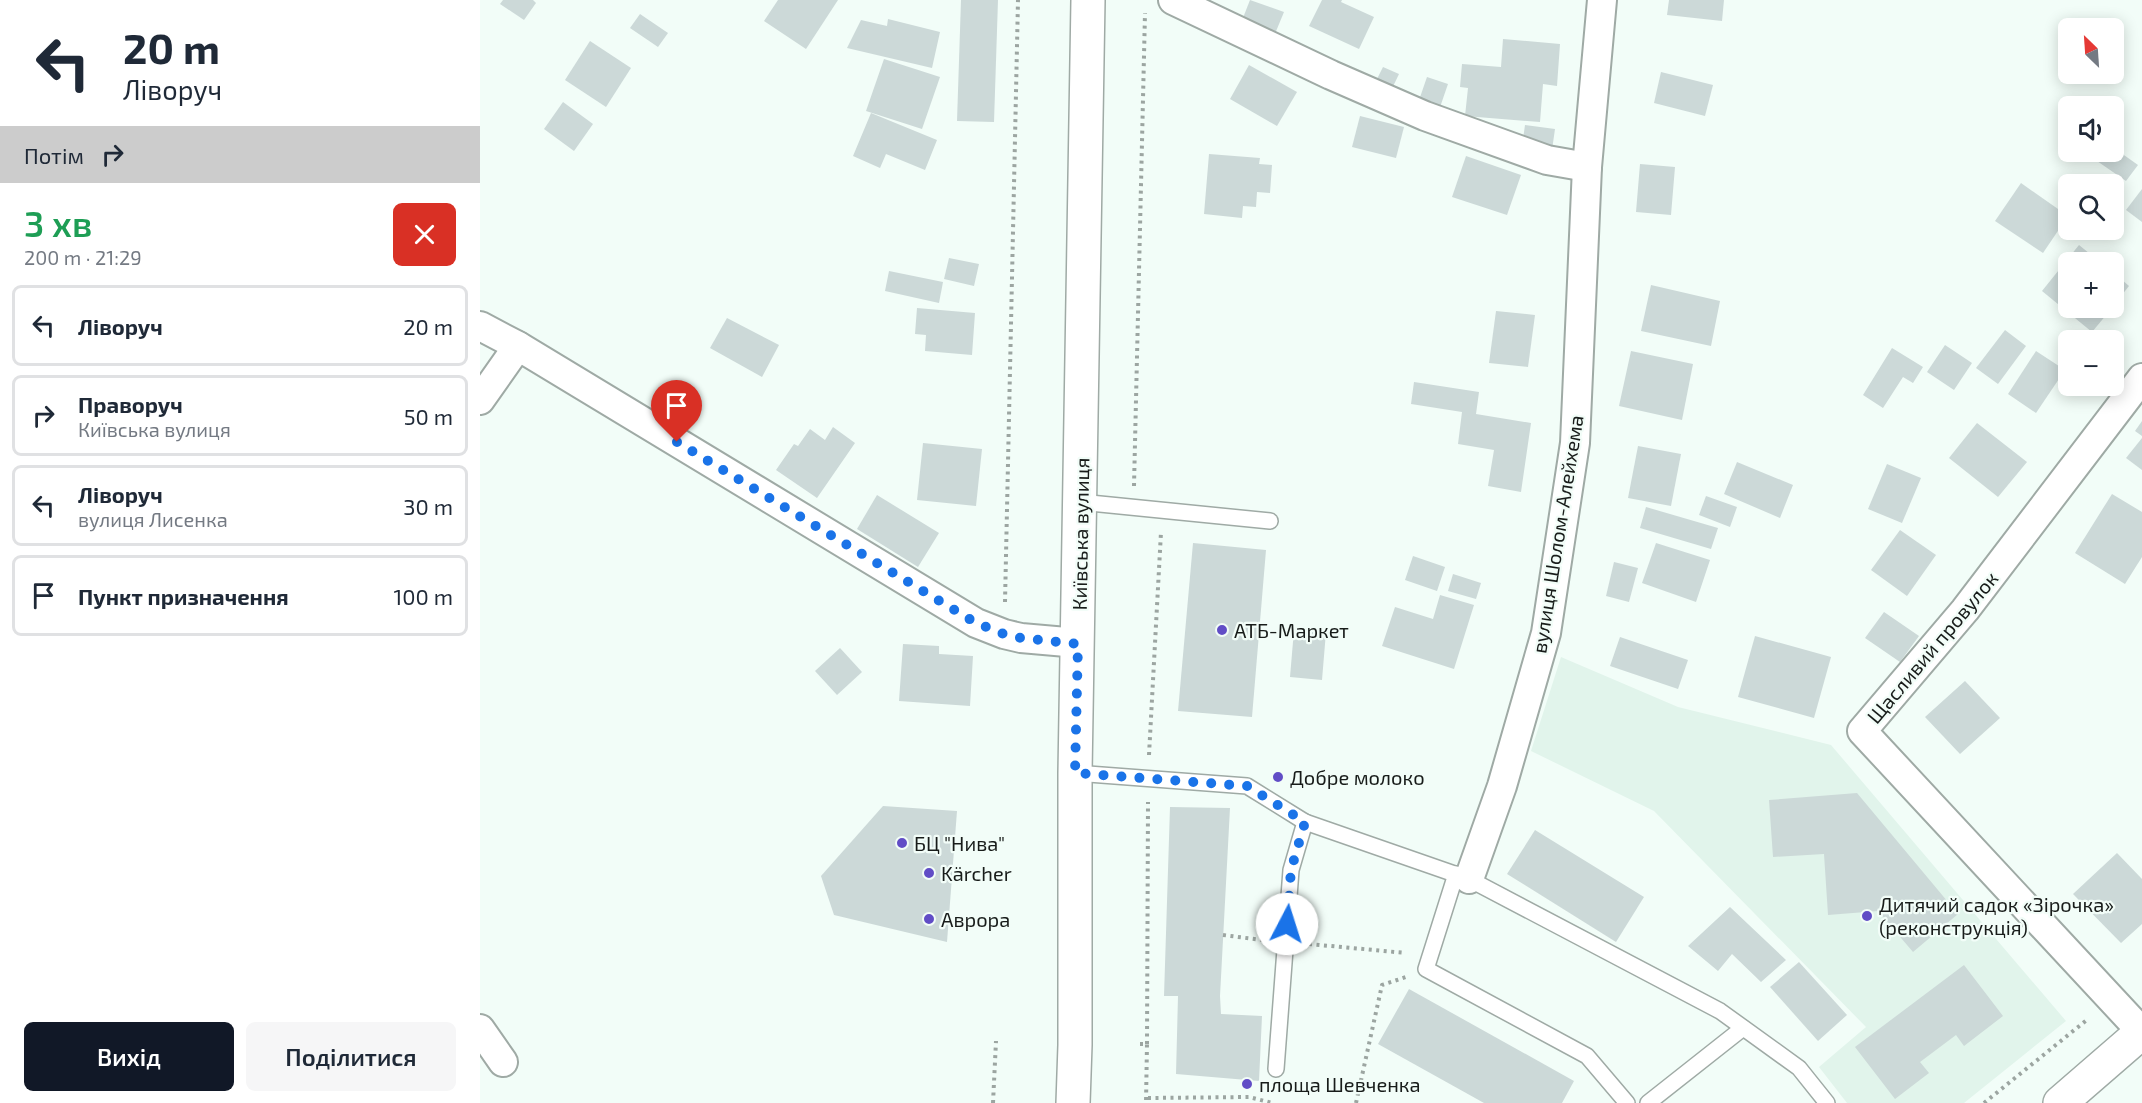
<!DOCTYPE html>
<html lang="uk">
<meta charset="utf-8">
<style>
body{margin:0;font-family:"Exo 2",sans-serif;background:#f6f6f7;color:#1f2937;height:100vh;display:flex;flex-direction:column;font-size:22px;white-space:nowrap}
*{box-sizing:border-box;margin:0}
p{font-size:20px;color:#747a83}
.icon{flex:none;width:33px;height:33px;fill:none;stroke:currentColor;stroke-width:2;stroke-linecap:round;stroke-linejoin:round}
.map{position:relative;flex:1;overflow:hidden}
.panel{display:flex;flex-direction:column;background:#fff;width:480px}
.panel>*{flex:none}
.hud{background:#fff;color:#1f2937;overflow:hidden}
.needle{width:39px;rotate:335deg}
.buttons{position:absolute;left:1578px;top:18px;display:grid;gap:12px}
.buttons a{display:grid;place-items:center;width:66px;height:66px;border-radius:9px;background:#fff;box-shadow:0 3px 15px #0003;font-size:30px}
.pin{position:absolute;display:grid;place-items:center;width:51px;height:51px;color:#fff;margin:-62px -26px;border-radius:50% 50% 50% 0;rotate:-45deg;box-shadow:0 0 6px #0007}
.pin .icon{rotate:45deg}
.me{position:absolute;width:66px;margin:-33px;rotate:5deg;stroke-linejoin:round;filter:drop-shadow(0 0 4px #0008)}
.turn{display:flex;align-items:center;gap:21px;height:126px;padding:0 24px;font-size:27px}
.turn .icon{width:78px;height:78px;stroke-width:2.5}
.turn b{display:block;font-size:42px;line-height:51px}
.then{display:flex;align-items:center;height:57px;padding:0 24px;background:#0003;gap:12px;font-size:22px}
.round{display:grid;place-items:center;flex:none;width:63px;height:63px;border-radius:9px;background:#f6f6f7}
.overview{display:flex;align-items:center;justify-content:space-between;height:102px;padding:0 24px}
h1{font-size:36px;font-weight:600;line-height:45px;color:#1e9e55}
.action{display:flex;gap:12px;margin-top:auto;padding:12px 24px}
.action a{flex:1;height:69px;border-radius:9px;background:#111827;color:#fff;font-size:24px;font-weight:600;line-height:69px;text-align:center}
.action a+a{background:#f6f6f7;color:#1f2937}
ul{padding:0;list-style:none}
li{display:flex;align-items:center;gap:18px;height:81px;margin:0 12px 9px;padding:0 12px;border:3px solid #e0e1e3;border-radius:9px}
li div{flex:1}
li b{display:block;font-size:22px}
li em{font-style:normal}
main{display:flex;flex:1;min-height:0}
.map>svg:first-child{display:block}
.built{fill:#e1f4eb}
.building{fill:#ccd9d8}
.lines{fill:none;stroke-linecap:round;stroke-linejoin:round}
.lane-casing{stroke:#9faaa5;stroke-width:18}
.street-casing{stroke:#9faaa5;stroke-width:32}
.primary-casing{stroke:#9faaa5;stroke-width:36}
.path{stroke:#9ca5a1;stroke-width:4;stroke-dasharray:3 4.5;stroke-linecap:butt}
.lane{stroke:#fff;stroke-width:15}
.street{stroke:#fff;stroke-width:28}
.primary{stroke:#fff;stroke-width:33}
.route{stroke:#1a73e8;stroke-width:10;stroke-dasharray:0 18}
.poi-dot{fill:#614dc6;stroke:#f2fdf8;stroke-width:2}
.labels{text-anchor:middle;dominant-baseline:central;stroke-width:4.5;stroke-linejoin:round;paint-order:stroke}
.street-label{font-size:20px;fill:#181c1a;stroke:#f2fdf8}
.poi-label{font-size:20px;fill:#181c1a;stroke:#f2fdf8;text-anchor:start}
</style>
<main>
<section class="panel">
<div class="hud">
<div class="turn"><svg class="icon" aria-label="left" viewBox="0 0 24 24"><path d="M17 20v-9H6M10 6l-5 5 5 5"/></svg><div><b>20 m</b>Ліворуч</div></div>
<div class="then">Потім<svg class="icon" aria-label="right" viewBox="0 0 24 24"><path d="M7 20v-9h11M14 6l5 5-5 5"/></svg></div>
</div>
<div class="overview"><div><h1>3 хв</h1><p>200 m · 21:29</p></div><a class="round" style="background:#d93025;color:#fff"><svg class="icon" aria-label="close" viewBox="0 0 24 24"><path d="M6 6l12 12M18 6L6 18"/></svg></a></div>
<ul>
<li><svg class="icon" aria-label="left" viewBox="0 0 24 24"><path d="M17 20v-9H6M10 6l-5 5 5 5"/></svg><div><b>Ліворуч</b></div><em>20 m</em></li>
<li><svg class="icon" aria-label="right" viewBox="0 0 24 24"><path d="M7 20v-9h11M14 6l5 5-5 5"/></svg><div><b>Праворуч</b><p>Київська вулиця</p></div><em>50 m</em></li>
<li><svg class="icon" aria-label="left" viewBox="0 0 24 24"><path d="M17 20v-9H6M10 6l-5 5 5 5"/></svg><div><b>Ліворуч</b><p>вулиця Лисенка</p></div><em>30 m</em></li>
<li><svg class="icon" aria-label="arrive" viewBox="0 0 24 24"><path d="M6 21V4h12l-3 4 3 4H6"/></svg><div><b>Пункт призначення</b></div><em>100 m</em></li>
</ul>
<div class="action"><a>Вихід</a><a>Поділитися</a></div>
</section>
<div class="map">
<svg width="1662" height="1103" viewBox="0 0 1662 1103">
<rect width="100%" height="100%" fill="#f2fdf8"/>
<path class="built" d="M1081,657L1198,707L1351,745L1586,1021L1484,1103H1367L1339,1067L1386,1027L1174,811L1051,751Z"/>
<g class="building">
<path d="M23,0H53L56,3L44,20L20,4Z"/>
<path d="M298,0H358L326,49L284,21Z"/>
<path d="M481,0H518L514,122L477,121Z"/>
<path d="M770,0L804,12L792,41L759,28Z"/>
<path d="M842,0H862L861,2L894,17L879,49L829,26Z"/>
<path d="M1189,0H1244L1242,21L1187,15Z"/>
<path d="M160,14L188,33L178,47L150,28Z"/>
<path d="M408,19L460,32L452,68L367,48L381,20L407,26Z"/>
<path d="M1023,39L1080,44L1077,86L1063,84L1060,122L985,116L988,88L980,87L982,64L1021,67Z"/>
<path d="M110,41L151,68L126,107L85,80Z"/>
<path d="M404,59L460,77L442,129L386,111Z"/>
<path d="M769,65L817,92L797,126L750,99Z"/>
<path d="M903,67L919,74L908,97L892,89Z"/>
<path d="M1181,72L1233,85L1225,116L1174,103Z"/>
<path d="M947,77L968,84L958,113L937,106Z"/>
<path d="M83,102L113,124L94,151L64,129Z"/>
<path d="M391,113L457,140L445,170L406,154L400,168L373,156Z"/>
<path d="M880,116L924,127L916,158L872,147Z"/>
<path d="M1045,125L1075,129L1072,150L1042,146Z"/>
<path d="M1634,148L1658,165L1646,181L1617,161L1623,152H1634Z"/>
<path d="M729,154L780,158L779,164L792,165L790,193L777,192L776,207L763,206L762,218L724,214Z"/>
<path d="M986,156L1041,175L1027,215L972,197Z"/>
<path d="M1160,164L1195,167L1191,215L1156,212Z"/>
<path d="M1541,183L1588,216L1563,253L1515,221Z"/>
<path d="M1662,189V222L1646,210Z"/>
<path d="M1599,245L1620,262H1588V308H1632L1612,332L1562,291Z"/>
<path d="M469,258L499,264L494,286L464,279Z"/>
<path d="M409,271L463,282L459,303L405,291Z"/>
<path d="M1634,273L1649,286L1634,305Z"/>
<path d="M1171,285L1240,301L1231,346L1161,331Z"/>
<path d="M437,308L495,313L492,355L445,351L446,335L435,334Z"/>
<path d="M1016,311L1055,315L1048,367L1009,363Z"/>
<path d="M247,318L299,345L282,377L230,348Z"/>
<path d="M1525,330L1546,346L1518,384L1496,368Z"/>
<path d="M1465,345L1492,363L1474,390L1447,372Z"/>
<path d="M1412,348L1443,367L1433,383L1423,377L1403,408L1383,395Z"/>
<path d="M1151,351L1213,364L1202,420L1139,406Z"/>
<path d="M1556,351L1585,370L1556,413L1528,394Z"/>
<path d="M934,382L999,392L996,414L1051,423L1041,492L1008,486L1014,450L978,444L982,412L931,404Z"/>
<path d="M1607,386H1629L1622,396Z"/>
<path d="M1662,421V436L1655,431Z"/>
<path d="M1497,423L1547,462L1518,497L1469,458Z"/>
<path d="M353,427L375,443L337,498L296,470L314,444L318,446L330,429L345,440Z"/>
<path d="M1662,438V470L1646,458Z"/>
<path d="M443,443L502,449L496,506L437,500Z"/>
<path d="M1158,446L1201,454L1191,506L1148,498Z"/>
<path d="M1257,462L1313,485L1300,518L1244,494Z"/>
<path d="M1407,464L1441,478L1422,523L1388,509Z"/>
<path d="M1632,494L1662,512V557L1645,584L1595,553Z"/>
<path d="M397,495L459,533L438,567L377,529Z"/>
<path d="M1226,496L1257,507L1250,527L1219,515Z"/>
<path d="M1166,507L1238,528L1231,549L1160,528Z"/>
<path d="M1420,530L1456,555L1427,596L1391,570Z"/>
<path d="M713,543L786,550L772,717L698,711Z"/>
<path d="M1176,543L1230,560L1216,602L1162,583Z"/>
<path d="M933,556L965,567L957,591L925,580Z"/>
<path d="M1134,562L1158,568L1149,602L1126,596Z"/>
<path d="M973,574L1001,583L996,599L968,591Z"/>
<path d="M960,595L994,605L974,669L902,646L915,607L953,619Z"/>
<path d="M1404,612L1439,636L1420,662L1385,638Z"/>
<path d="M814,630L846,632L842,680L810,677Z"/>
<path d="M1275,636L1351,657L1334,718L1258,697Z"/>
<path d="M1140,637L1208,660L1198,689L1130,666Z"/>
<path d="M423,644L459,646V654L493,656L490,706L419,701Z"/>
<path d="M360,648L382,672L357,695L335,671Z"/>
<path d="M1485,681L1520,718L1480,754L1445,717Z"/>
<path d="M1377,793L1478,914L1433,952L1398,911L1348,915L1344,854L1293,857L1289,800Z"/>
<path d="M403,806L477,811L467,942L354,915L341,876Z"/>
<path d="M690,807L750,808L740,996L741,1014L782,1016L779,1081L696,1074L698,996H684Z"/>
<path d="M1055,830L1164,897L1136,942L1027,874Z"/>
<path d="M1637,853L1662,879V924L1641,943L1593,894Z"/>
<path d="M1250,907L1306,960L1281,982L1252,954L1238,971L1208,946Z"/>
<path d="M1319,962L1367,1015L1338,1041L1290,987Z"/>
<path d="M1484,965L1523,1016L1484,1046L1476,1035L1440,1062L1449,1073L1415,1099L1375,1047Z"/>
<path d="M929,989L1094,1081L1082,1103H1004L898,1044Z"/>
</g>
<g class="lines">
<g class="lane-casing">
<g id="lane">
<path d="M600,502L790,521"/>
<path d="M595,773L767,786L825,822L989,879L1240,1011L1319,1068L1347,1103"/>
<path d="M976,874L946,969L1107,1056L1147,1103"/>
<path d="M796,1069L811,870L825,822"/>
<path d="M1168,1103L1263,1028"/>
</g>
</g>
<g class="street-casing">
<g id="street">
<path d="M693,0L851,75L945,116L1067,160L1107,167"/>
<path d="M0,326L38,346L496,623L524,634L541,638L598,643"/>
<path d="M0,400L38,346"/>
<path d="M989,879L1022,786L1066,633L1095,443L1107,167L1122,0"/>
<path d="M0,1029L23,1062"/>
<path d="M1662,1032L1382,731L1485,610L1662,378"/>
</g>
</g>
<g class="primary-casing">
<g id="primary">
<path d="M593,1103L595,1045V773L608,0"/>
<path d="M1580,1103L1662,1032"/>
</g>
</g>
<g class="path">
<path d="M654,486L665,13"/>
<path d="M525,602L538,0"/>
<path d="M669,755L681,532"/>
<path d="M743,935L782,940"/>
<path d="M829,944L926,953"/>
<path d="M660,1044H667L666,1103"/>
<path d="M667,1044L668,802"/>
<path d="M668,1098L769,1097L792,1103"/>
<path d="M513,1103L516,1041"/>
<path d="M876,1103L902,985L926,977"/>
<path d="M1504,1103L1608,1019"/>
</g>
<use href="#lane" class="lane"/>
<use href="#street" class="street"/>
<use href="#primary" class="primary"/>
</g>
<g class="lines">
<path class="route" d="M197,442L496,623L524,634L541,638L598,644L595,773L767,786L825,822L811,870L807,924"/>
</g>
<g class="poi-dot">
<circle cx="742" cy="630" r="6"/>
<circle cx="798" cy="777" r="6"/>
<circle cx="422" cy="843" r="6"/>
<circle cx="449" cy="873" r="6"/>
<circle cx="1387" cy="916" r="6"/>
<circle cx="449" cy="919" r="6"/>
<circle cx="767" cy="1084" r="6"/>
</g>
<g class="labels">
<g class="street-label">
<text transform="translate(600 534) rotate(-89)">Київська вулиця</text>
<text transform="translate(1077 534) rotate(-81)">вулиця Шолом-Алейхема</text>
<text transform="translate(1452 647) rotate(-50)">Щасливий провулок</text>
</g>
<g class="poi-label">
<text x="754" y="630">АТБ-Маркет</text>
<text x="810" y="777">Добре молоко</text>
<text x="434" y="843">БЦ "Нива"</text>
<text x="461" y="873">Kärcher</text>
<text x="1399" y="904">Дитячий садок «Зірочка»<tspan x="1399" dy="23">(реконструкція)</tspan></text>
<text x="461" y="919">Аврора</text>
<text x="779" y="1084">площа Шевченка</text>
</g>
</g>
</svg>
<div class="buttons">
<a><svg class="needle" viewBox="-14 -14 28 28"><path d="M0-13l5 13h-10z" fill="#e53935"/><path d="M0 13l5-13h-10z" fill="#747a83"/></svg></a>
<a><svg class="icon" aria-label="sound" viewBox="0 0 24 24"><path d="M4 9h4l5-4v14l-5-4H4zM17 9q2 3 0 6"/></svg></a>
<a><svg class="icon" aria-label="search" viewBox="0 0 24 24"><circle cx="10" cy="10" r="6"/><path d="M15 15l6 6"/></svg></a>
<a>+</a>
<a>−</a>
</div>
<div class="pin" style="left:197px;top:442px;background:#d93025"><svg class="icon" aria-label="arrive" viewBox="0 0 24 24"><path d="M6 21V4h12l-3 4 3 4H6"/></svg></div>
<svg class="me" style="left:807px;top:924px" viewBox="-20 -20 40 40"><circle r="19" fill="#fff"/><path d="M0-13L10 11 0 6-10 11z" fill="#1a73e8"/></svg>
</div>
</main>
